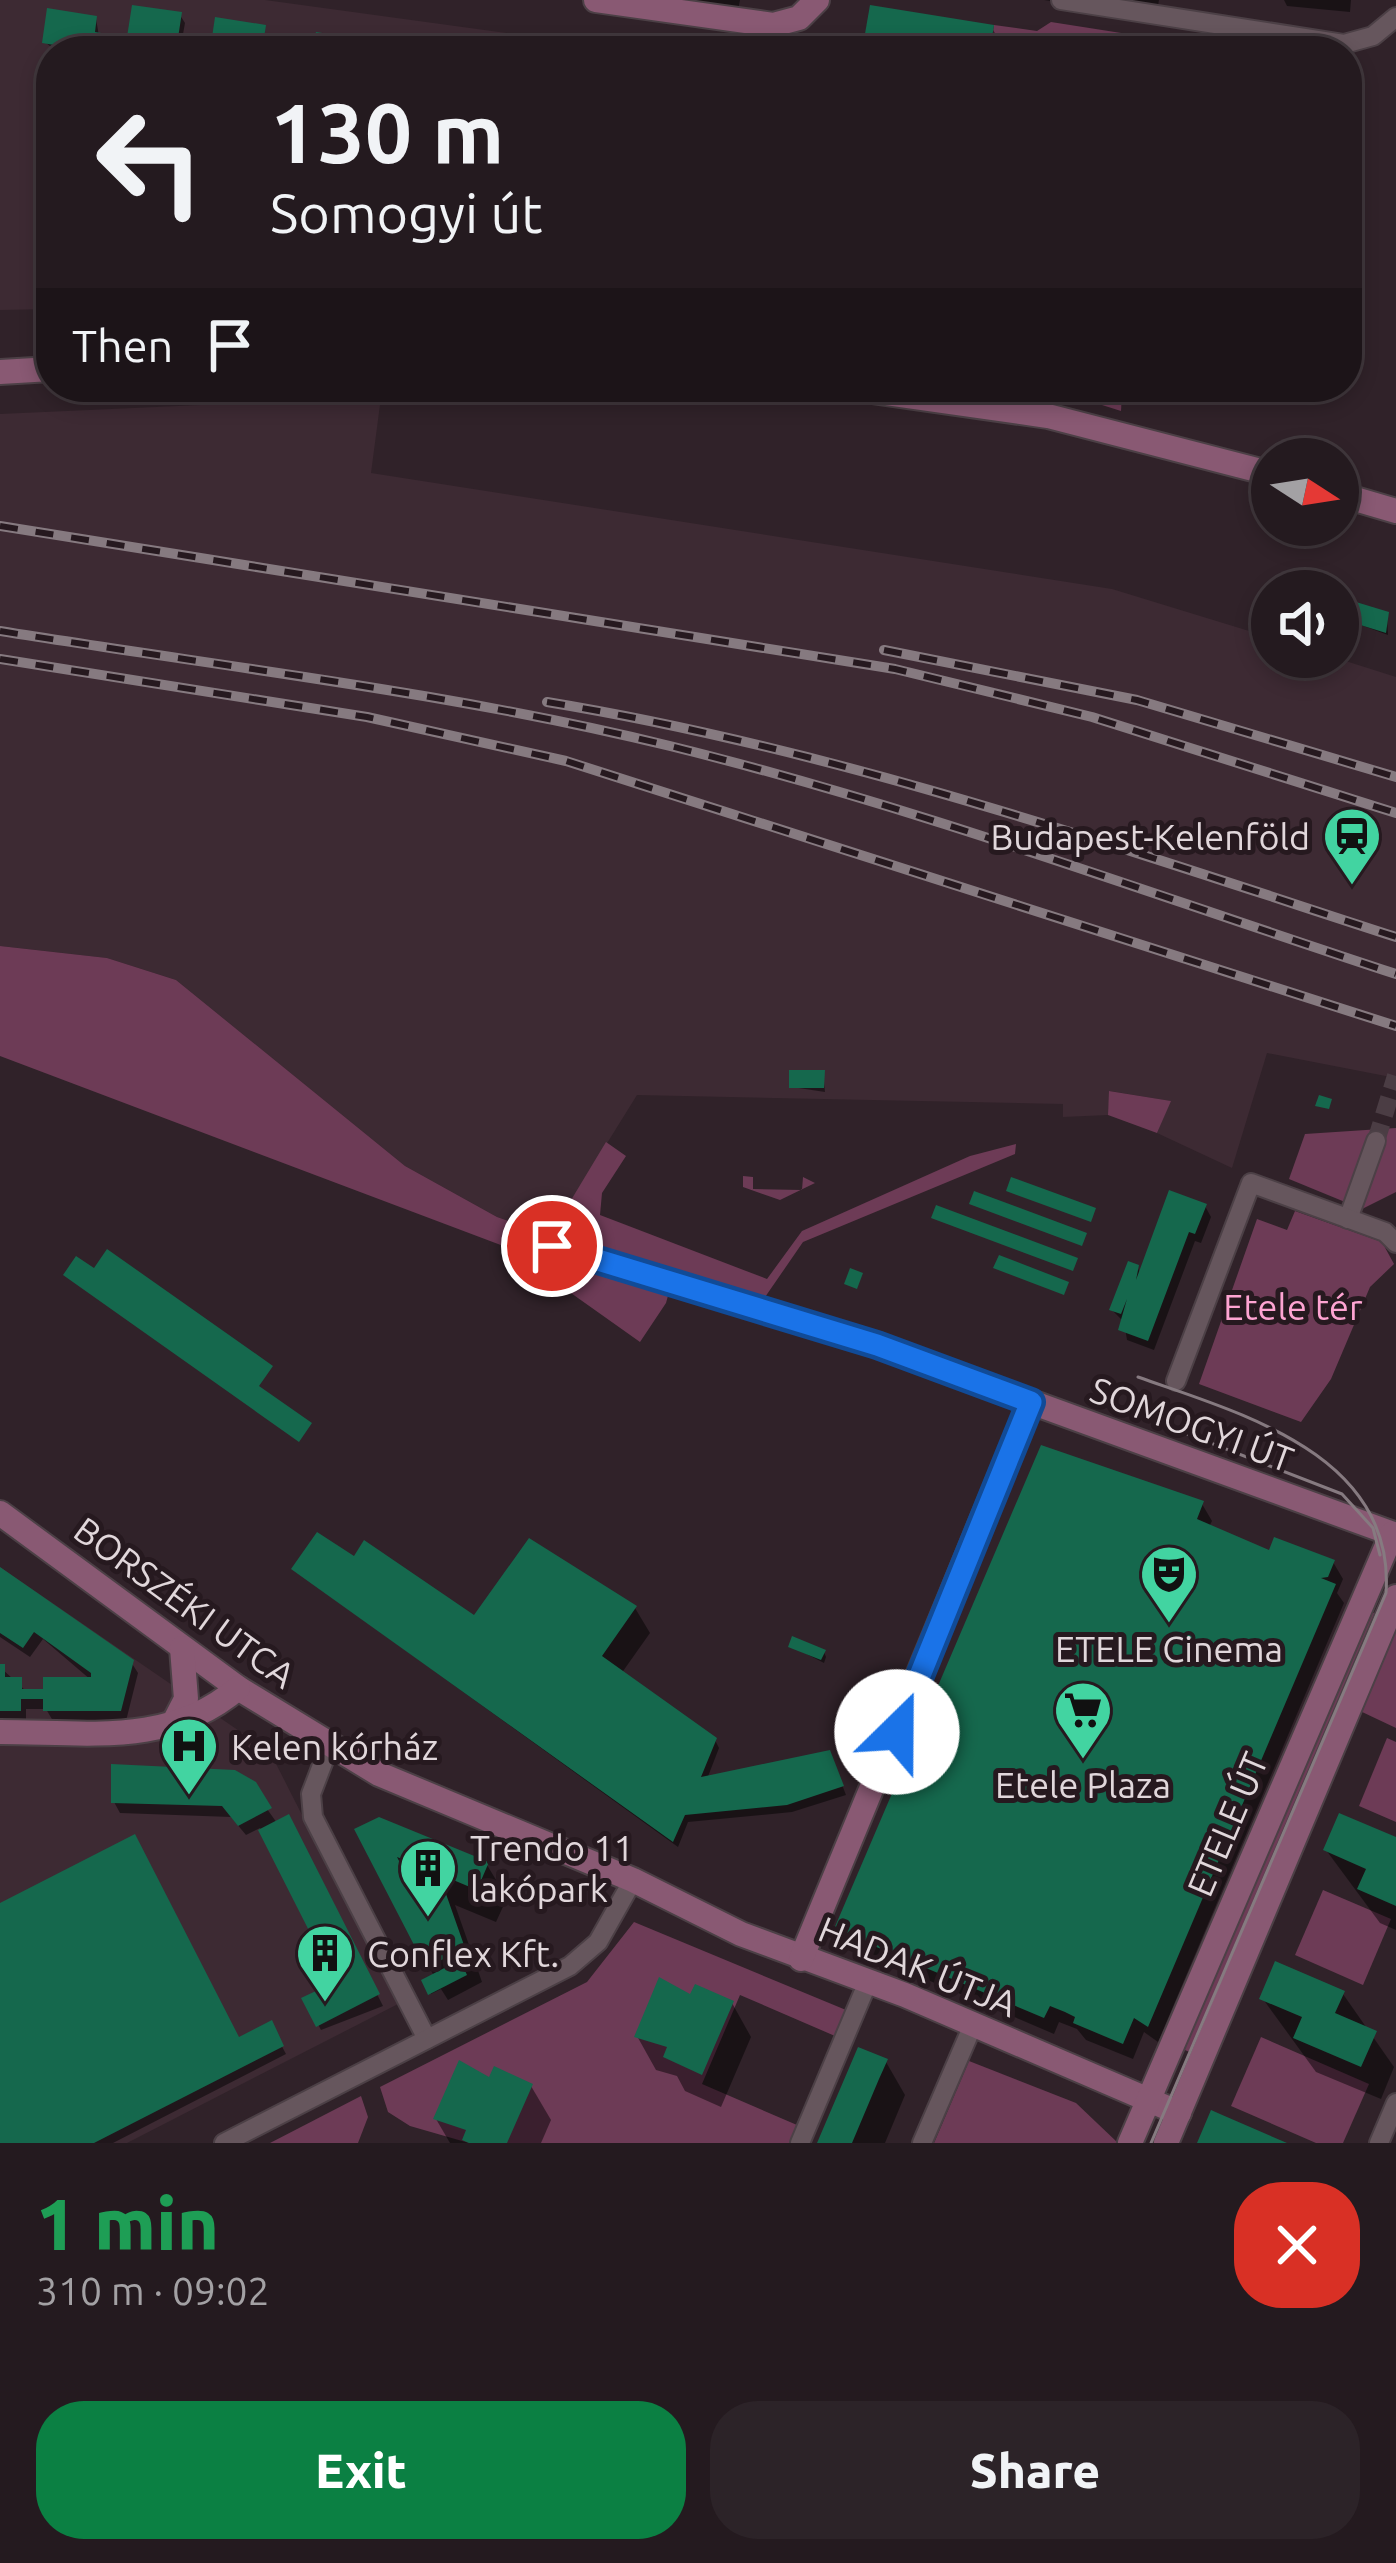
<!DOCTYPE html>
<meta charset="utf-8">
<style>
body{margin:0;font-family:Ubuntu,sans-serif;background:#2c2328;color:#f1f3f6;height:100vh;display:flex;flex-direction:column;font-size:45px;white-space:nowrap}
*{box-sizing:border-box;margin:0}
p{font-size:39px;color:#a3a1a4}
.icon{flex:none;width:66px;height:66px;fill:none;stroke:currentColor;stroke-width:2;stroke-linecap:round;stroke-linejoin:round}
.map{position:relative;height:2143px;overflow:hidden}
.panel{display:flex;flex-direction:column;background:#241a1f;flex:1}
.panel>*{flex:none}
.top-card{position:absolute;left:36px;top:36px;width:1326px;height:366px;border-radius:48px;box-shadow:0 6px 18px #0003,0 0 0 3px #41383d;background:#241a1f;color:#f1f3f6;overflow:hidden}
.needle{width:78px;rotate:102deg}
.fabs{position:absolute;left:1251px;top:438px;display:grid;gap:24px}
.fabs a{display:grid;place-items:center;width:108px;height:108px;border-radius:50%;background:#241a1f;box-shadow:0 6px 18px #0003,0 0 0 3px #41383d;font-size:60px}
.pin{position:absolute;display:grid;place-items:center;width:102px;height:102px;color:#fff;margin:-51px;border:6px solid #fff;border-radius:50%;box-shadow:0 3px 12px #0007}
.me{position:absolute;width:132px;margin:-66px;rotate:23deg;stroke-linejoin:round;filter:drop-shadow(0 0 9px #0008)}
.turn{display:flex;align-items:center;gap:42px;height:252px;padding:0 36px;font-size:54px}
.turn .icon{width:156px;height:156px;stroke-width:2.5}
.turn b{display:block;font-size:84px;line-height:102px}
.then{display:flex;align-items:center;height:114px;padding:0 36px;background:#0003;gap:24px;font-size:45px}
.round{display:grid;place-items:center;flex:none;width:126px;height:126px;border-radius:48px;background:#2c2328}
.overview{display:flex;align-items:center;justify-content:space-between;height:204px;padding:0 36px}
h1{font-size:72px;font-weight:800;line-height:90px;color:#1e9e55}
.cta{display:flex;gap:24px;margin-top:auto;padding:24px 36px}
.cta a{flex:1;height:138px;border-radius:48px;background:#0b8043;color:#fff;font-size:48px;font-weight:800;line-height:138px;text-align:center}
.cta a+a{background:#2c2328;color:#f1f3f6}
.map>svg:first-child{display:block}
.built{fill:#3d2a33}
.green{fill:#6d3b56}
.shadow{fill:#0007}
.building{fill:#15684d;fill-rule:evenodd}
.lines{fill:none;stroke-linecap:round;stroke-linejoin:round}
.street-tunnel{stroke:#4b3d44;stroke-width:18;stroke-dasharray:18 9;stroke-linecap:butt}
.street-casing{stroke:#4c4046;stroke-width:22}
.secondary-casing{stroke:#4c4046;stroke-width:28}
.street{stroke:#66565d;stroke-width:18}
.secondary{stroke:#895973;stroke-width:24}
.tram{stroke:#867a80;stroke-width:3}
.rail-casing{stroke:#867a80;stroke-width:10}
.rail{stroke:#26191f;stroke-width:6;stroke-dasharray:18;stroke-linecap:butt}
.route-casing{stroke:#114b97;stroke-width:30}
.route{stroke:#1a73e8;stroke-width:21}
.labels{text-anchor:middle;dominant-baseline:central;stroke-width:10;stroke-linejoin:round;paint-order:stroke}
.poi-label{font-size:36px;fill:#e1d7db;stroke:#26191f;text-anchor:start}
.park-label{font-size:36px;fill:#fea4d2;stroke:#26191f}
.street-label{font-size:36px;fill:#e1d7db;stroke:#26191f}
</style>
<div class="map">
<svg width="1396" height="2143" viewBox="0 0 1396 2143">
<rect width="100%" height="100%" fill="#302229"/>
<g class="built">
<path d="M0,0H265L514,34L512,51H51V309L0,310Z"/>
<path d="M381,397L371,473L1112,589L1272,638V657H1333L1396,677V1078L1267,1053L1232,1168L1157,1133L1170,1101L1110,1091L1108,1115L1063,1117V1104L637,1095L550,1235L497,1217L405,1166L176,980L107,958L0,946V414Z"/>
<path d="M0,1567L270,1752L398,2004L127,2143H0Z"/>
</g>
<g class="green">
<path d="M1051,22L1134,35L1131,51H990L994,25L1037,31Z"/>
<path d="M1085,387L1122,393L1121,411L1083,399Z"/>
<path d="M0,946L107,958L176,980L405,1166L497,1217L550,1235L606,1142L626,1156L602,1193L600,1215L767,1279L802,1231L970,1156L1016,1144L1015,1154L803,1242L761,1303L674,1274L666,1303L640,1342L506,1247L0,1056Z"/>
<path d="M1109,1091L1171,1101L1157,1133L1108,1115Z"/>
<path d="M1396,1128V1192L1362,1209L1289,1179L1305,1134Z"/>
<path d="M743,1176L753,1177V1189L802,1190L803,1177L815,1183L780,1200L743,1187Z"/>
<path d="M1295,1211L1382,1242L1394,1264L1370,1287L1331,1379L1301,1422L1199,1384L1257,1219L1287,1230Z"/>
<path d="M1366,1610L1379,1615L1192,2053L1180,2048Z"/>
<path d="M1396,1627V1728L1360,1711Z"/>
<path d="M1387,1738L1396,1742V1822L1359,1806Z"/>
<path d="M1323,1890L1391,1919L1363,1985L1295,1955Z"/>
<path d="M634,1922L846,2010L835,2036L740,1995L702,2084L797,2125L790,2143H469L410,2126L388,2112L380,2087L587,1982Z"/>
<path d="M1261,2037L1369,2084L1343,2143H1316L1231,2106Z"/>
<path d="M969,2061L1076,2103L1118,2143H934Z"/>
<path d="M361,2096L368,2117L358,2143H270Z"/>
</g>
<g class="shadow">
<path d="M674,0H740L738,10Z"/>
<path d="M1044,0H1159L1156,17Z"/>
<path d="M1284,0H1351L1350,12L1287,6Z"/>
<path d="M180,15L185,23L180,51H56L45,42L96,19L99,36L129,41Z"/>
<path d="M264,28L266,51H213Z"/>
<path d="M992,28L1005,51H865Z"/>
<path d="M1387,614L1388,635L1342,618Z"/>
<path d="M823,1073L825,1092L792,1087Z"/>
<path d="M1205,1206L1211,1217L1201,1243L1195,1241L1154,1350L1127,1340L1124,1322L1112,1310L1137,1267L1141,1274Z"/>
<path d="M1202,1504L1212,1521L1209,1527L1271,1554L1333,1562L1343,1579L1337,1593L1344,1603L1158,2042L1144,2032L1133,2059L1086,2040L1077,2029L1059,2022L1054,2034L848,1946L838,1929Z"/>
<path d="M355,1560L475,1620L635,1608L650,1633L621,1674L715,1740L719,1748L707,1779L833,1761L846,1795L792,1812L688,1822L678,1847L294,1570Z"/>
<path d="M0,1571L131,1662L138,1673L126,1721H53L46,1709H26V1721H0V1667L27,1692L91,1680L43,1639L30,1657L0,1637Z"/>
<path d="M791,1646L824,1652L826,1657L824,1663Z"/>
<path d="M245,1778L277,1823L294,1828L383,2006L321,2030L305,2000L338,1983L260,1828L246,1835L231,1817L120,1813L114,1802Z"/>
<path d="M358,1830L487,1865L507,1898L496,1922L455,1905L482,1982L448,2000L441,1989L431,1994L425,1981L434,1976Z"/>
<path d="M1396,1841V1930L1380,1923L1326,1850Z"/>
<path d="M0,1906L238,2041L270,2024L286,2054L113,2143H0Z"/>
<path d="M1343,1994L1394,2067L1381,2099L1316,2072L1263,1999Z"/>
<path d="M691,1999L732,2003L751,2037L721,2107L685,2091L677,2076L656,2070L637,2036Z"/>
<path d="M886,2062L905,2095L885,2143H821Z"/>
<path d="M491,2082L531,2086L551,2120L541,2143H450L436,2119Z"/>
</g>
<g class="building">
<path d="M132,5L182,12L176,51H91L42,43L47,8L97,16L95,32L127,37Z"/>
<path d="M870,5L994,25L990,51H862Z"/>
<path d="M215,17L266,25L262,51H210Z"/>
<path d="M316,32L366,40L365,51H313Z"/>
<path d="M1346,599L1389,612L1386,633L1338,618V607Z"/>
<path d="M789,1070H825L824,1088H789Z"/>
<path d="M1319,1095L1332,1099L1329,1109L1315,1106Z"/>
<path d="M1011,1177L1096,1208L1091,1222L1006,1191Z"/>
<path d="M1169,1190L1207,1204L1195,1234L1189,1232L1148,1341L1118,1330L1127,1299L1121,1314L1109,1310L1128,1261L1139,1265L1136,1280Z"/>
<path d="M974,1191L1087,1233L1082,1246L969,1204Z"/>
<path d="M936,1205L1078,1258L1073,1271L931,1218Z"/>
<path d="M107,1249L273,1366L259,1386L312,1423L299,1442L63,1275L76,1256L94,1268Z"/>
<path d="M999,1255L1069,1282L1064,1295L993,1268Z"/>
<path d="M850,1268L863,1273L857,1289L844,1284Z"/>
<path d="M1041,1445L1204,1501L1197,1519L1269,1550L1274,1537L1335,1560L1328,1577L1321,1578L1336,1584L1148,2027L1134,2018L1123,2044L1073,2023L1075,2017L1065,2012L1050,2006L1044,2018L834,1929Z"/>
<path d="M317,1532L354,1556L364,1540L474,1615L529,1538L637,1606L602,1656L717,1738L701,1777L830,1750L844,1786L787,1805L685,1815L673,1842L291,1569Z"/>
<path d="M0,1567L134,1660L121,1711H43V1699H21V1711H0V1664H5V1677H22V1689H43V1677H91V1673L34,1632L23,1648L0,1633Z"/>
<path d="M792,1636L826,1650L821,1660L788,1647Z"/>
<path d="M111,1764L235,1770L256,1782L272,1808L238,1826L222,1806L111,1803Z"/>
<path d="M1339,1813L1396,1837V1906L1357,1889L1366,1869L1323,1850Z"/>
<path d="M289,1814L380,1994L316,2027L301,1998L335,1982L258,1830Z"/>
<path d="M379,1817L489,1862L477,1890L439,1874L465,1948L426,1968L354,1829ZM397,1857L427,1869L430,1878L413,1888Z"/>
<path d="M135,1834L239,2037L272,2020L284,2046L94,2143H0V1903Z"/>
<path d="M460,1960L467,1975L428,1995L421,1980Z"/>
<path d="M1275,1961L1345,1991L1335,2013L1377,2031L1361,2067L1293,2038L1302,2017L1259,1999Z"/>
<path d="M659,1977L690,1994L695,1984L734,2001L702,2075L663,2057L667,2047L634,2037Z"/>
<path d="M858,2047L888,2059L879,2079L852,2143H817Z"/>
<path d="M459,2060L489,2077L494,2066L533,2084L507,2143H469L462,2140L466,2130L433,2119Z"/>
<path d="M1211,2110L1220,2114L1287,2143H1197Z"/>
</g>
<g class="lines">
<path class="street-tunnel" d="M1376,1141L1396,1076"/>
<g class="street-casing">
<g id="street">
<path d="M1061,0L1344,44L1373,36L1396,17"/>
<path d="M1348,1219L1376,1141"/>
<path d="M552,1246L877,1345L1031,1402"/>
<path d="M1176,1381L1251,1183L1385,1232L1396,1243"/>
<path d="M329,1747L311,1794L313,1817L427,2039"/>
<path d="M224,2143L570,1966L598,1942L633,1880"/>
<path d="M800,2143L867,1984"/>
<path d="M922,2143L973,2025"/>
<path d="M1379,2143L1396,2103"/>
</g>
</g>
<g class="secondary-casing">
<g id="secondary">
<path d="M596,0L773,25L799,18L817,0"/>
<path d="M0,372L51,369"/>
<path d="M844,387L1048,416L1272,474"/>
<path d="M1338,494L1396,511"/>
<path d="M0,1513L238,1688L379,1774L633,1880L741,1934L905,1995L1179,2113"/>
<path d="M171,1728L186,1699L182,1648"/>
<path d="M0,1732C85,1732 170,1747 238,1688"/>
<path d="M801,1959L1031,1402L1396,1535"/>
<path d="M1130,2143L1392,1534"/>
<path d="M1166,2143L1396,1597"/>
</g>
</g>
<use href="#street" class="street"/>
<use href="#secondary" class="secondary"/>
<g class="tram">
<path d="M1138,1377C1232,1411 1396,1452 1386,1593L1151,2143"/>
<path d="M1113,1405L1342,1494L1373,1528L1380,1555"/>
</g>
<g class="rail-casing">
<g id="rail">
<path d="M0,526L895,669L1092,717L1396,813"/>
<path d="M0,631C223,667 450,692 670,746C915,806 1156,896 1396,974"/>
<path d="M884,650L1137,700L1396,777"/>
<path d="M0,659L367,717L566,761L1396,1026"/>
<path d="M547,702C839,750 1115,846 1396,937"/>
</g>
</g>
<use href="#rail" class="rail"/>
</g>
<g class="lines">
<g class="route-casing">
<path id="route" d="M552,1246L877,1345L1031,1402L897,1732"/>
</g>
<use href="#route" class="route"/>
</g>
<defs>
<g id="station-pin" transform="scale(3)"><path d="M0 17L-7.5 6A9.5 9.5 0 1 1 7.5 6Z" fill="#42d4a1" stroke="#26191f"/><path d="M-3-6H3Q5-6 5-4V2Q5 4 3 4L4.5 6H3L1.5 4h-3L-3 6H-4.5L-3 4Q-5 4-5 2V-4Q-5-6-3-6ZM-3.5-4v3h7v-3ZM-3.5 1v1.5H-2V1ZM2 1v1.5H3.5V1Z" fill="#111"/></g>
<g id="theatre-pin" transform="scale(3)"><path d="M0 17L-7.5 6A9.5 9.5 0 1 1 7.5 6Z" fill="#42d4a1" stroke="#26191f"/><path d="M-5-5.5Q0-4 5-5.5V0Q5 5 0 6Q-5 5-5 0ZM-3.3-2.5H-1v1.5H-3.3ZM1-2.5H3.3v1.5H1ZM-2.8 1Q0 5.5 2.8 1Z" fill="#111"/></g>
<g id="supermarket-pin" transform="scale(3)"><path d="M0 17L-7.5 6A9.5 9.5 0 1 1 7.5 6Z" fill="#42d4a1" stroke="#26191f"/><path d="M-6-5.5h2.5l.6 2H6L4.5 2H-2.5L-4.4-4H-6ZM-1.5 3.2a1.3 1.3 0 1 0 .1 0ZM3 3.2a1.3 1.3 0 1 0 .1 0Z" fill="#111"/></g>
<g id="hospital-pin" transform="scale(3)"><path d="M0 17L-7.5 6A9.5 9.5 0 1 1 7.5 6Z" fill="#42d4a1" stroke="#26191f"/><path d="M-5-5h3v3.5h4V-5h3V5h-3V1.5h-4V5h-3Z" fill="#111"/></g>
<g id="building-pin" transform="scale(3)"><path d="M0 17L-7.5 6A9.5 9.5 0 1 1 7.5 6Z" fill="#42d4a1" stroke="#26191f"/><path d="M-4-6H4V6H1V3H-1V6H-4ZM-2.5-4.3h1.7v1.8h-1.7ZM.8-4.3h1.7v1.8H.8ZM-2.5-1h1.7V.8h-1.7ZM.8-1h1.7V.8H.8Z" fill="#111"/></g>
</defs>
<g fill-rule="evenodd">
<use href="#station-pin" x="1352" y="836"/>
<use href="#theatre-pin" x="1169" y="1574"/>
<use href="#supermarket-pin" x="1083" y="1710"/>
<use href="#hospital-pin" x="189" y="1746"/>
<use href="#building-pin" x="428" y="1868"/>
<use href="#building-pin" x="325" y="1953"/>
</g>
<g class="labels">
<g class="poi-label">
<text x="1310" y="836" text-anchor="end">Budapest-Kelenföld</text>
<text x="1169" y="1648" text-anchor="middle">ETELE Cinema</text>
<text x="231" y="1746">Kelen kórház</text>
<text x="1083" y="1784" text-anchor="middle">Etele Plaza</text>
<text x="470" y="1847">Trendo 11<tspan x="470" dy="41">lakópark</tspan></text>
<text x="367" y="1953">Conflex Kft.</text>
</g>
<g class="park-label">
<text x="1293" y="1306">Etele tér</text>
</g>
<g class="street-label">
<text transform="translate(1192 1424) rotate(20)">SOMOGYI ÚT</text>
<text transform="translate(185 1602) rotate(36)">BORSZÉKI UTCA</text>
<text transform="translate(1227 1824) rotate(-67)">ETELE ÚT</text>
<text transform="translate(918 1966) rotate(22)">HADAK ÚTJA</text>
</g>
</g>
</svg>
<div class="fabs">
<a><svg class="needle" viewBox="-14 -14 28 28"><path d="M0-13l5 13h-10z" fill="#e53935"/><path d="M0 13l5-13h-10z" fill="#a3a1a4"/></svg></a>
<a><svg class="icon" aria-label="sound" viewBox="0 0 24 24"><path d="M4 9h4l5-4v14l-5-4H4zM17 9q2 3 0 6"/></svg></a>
</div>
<div class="pin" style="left:552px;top:1246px;background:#d93025"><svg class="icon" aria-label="arrive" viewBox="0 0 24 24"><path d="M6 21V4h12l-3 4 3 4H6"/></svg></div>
<svg class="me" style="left:897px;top:1732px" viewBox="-20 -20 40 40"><circle r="19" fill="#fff"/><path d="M0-13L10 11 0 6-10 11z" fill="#1a73e8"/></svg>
<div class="top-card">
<div class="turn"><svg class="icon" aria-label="left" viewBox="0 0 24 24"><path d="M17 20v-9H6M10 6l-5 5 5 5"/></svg><div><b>130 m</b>Somogyi út</div></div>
<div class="then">Then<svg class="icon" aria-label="arrive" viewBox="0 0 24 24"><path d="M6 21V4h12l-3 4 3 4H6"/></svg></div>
</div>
</div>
<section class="panel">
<div class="overview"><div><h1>1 min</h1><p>310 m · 09:02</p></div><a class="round" style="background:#d93025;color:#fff"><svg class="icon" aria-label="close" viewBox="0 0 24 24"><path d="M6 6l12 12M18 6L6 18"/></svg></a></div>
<div class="cta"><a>Exit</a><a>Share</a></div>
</section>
